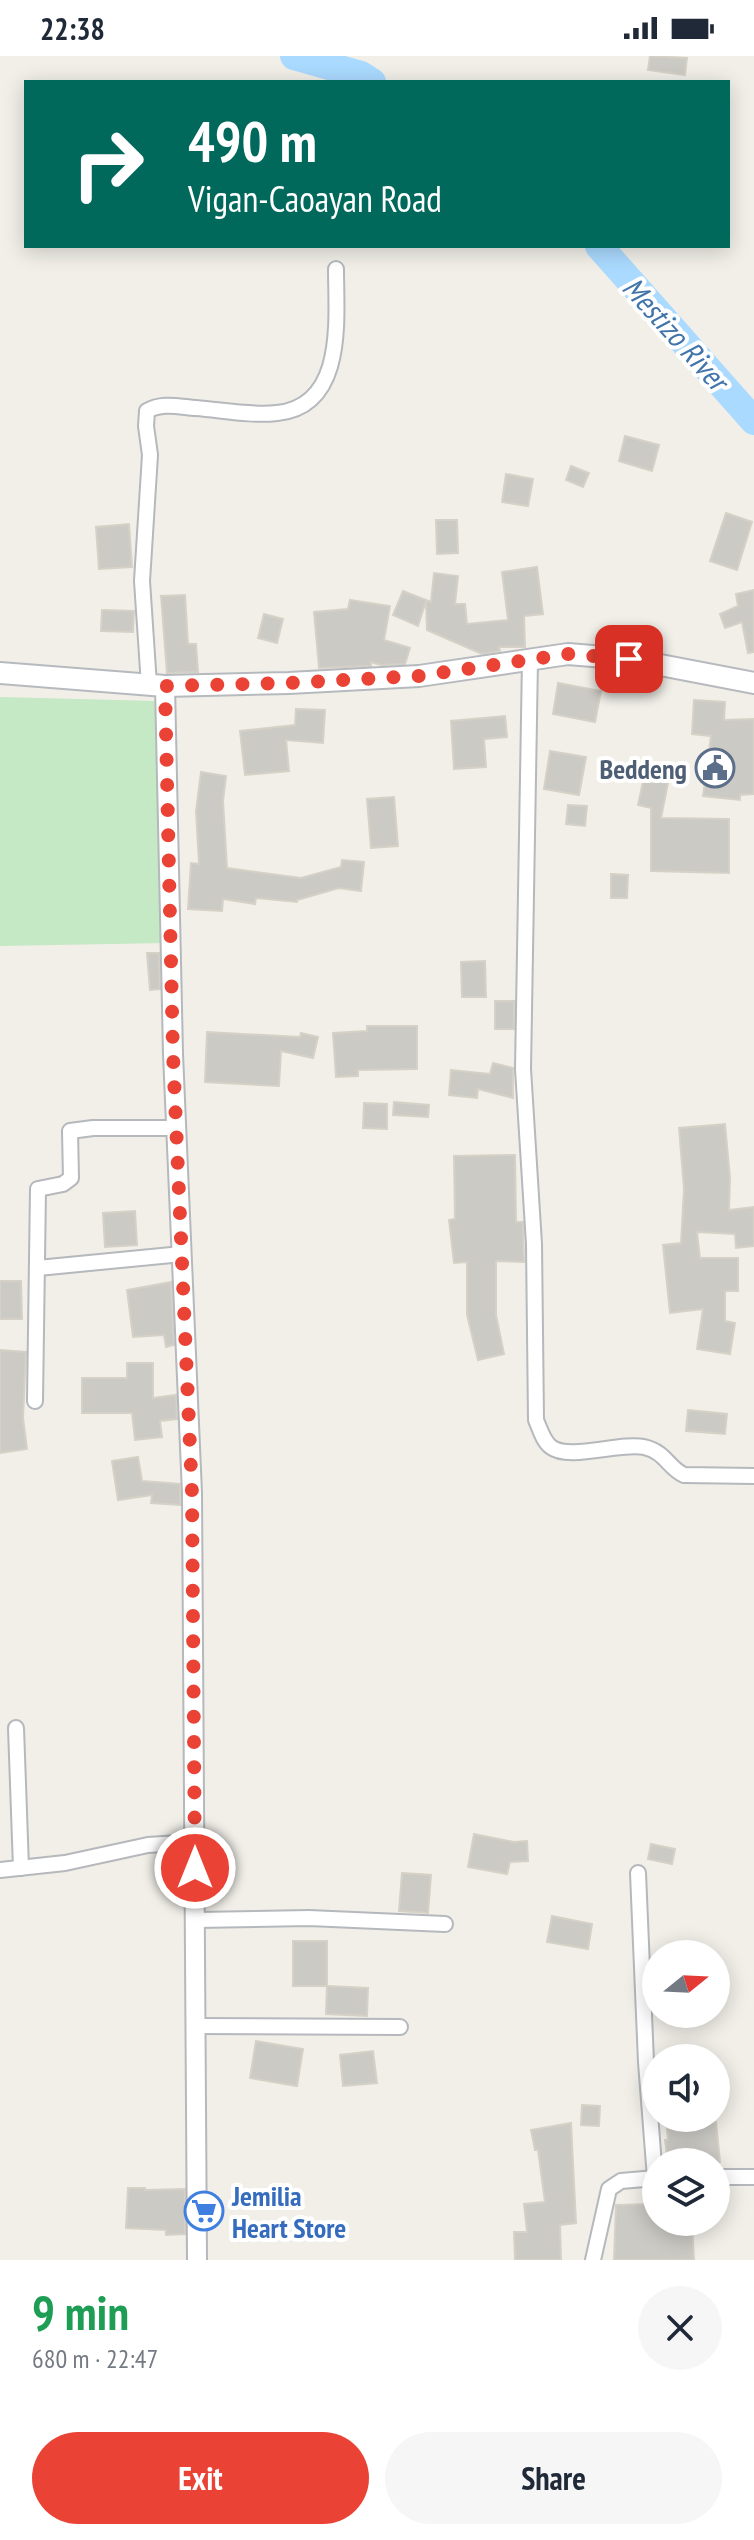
<!DOCTYPE html>
<meta charset="utf-8">
<style>
body{margin:0;font-family:"PT Sans Narrow",sans-serif;background:#f6f6f7;color:#1f2937;height:100vh;display:flex;flex-direction:column;font-size:30px;white-space:nowrap}
*{box-sizing:border-box;margin:0}
p{font-size:26px;color:#747a83}
.icon{flex:none;width:44px;height:44px;fill:none;stroke:currentColor;stroke-width:2;stroke-linecap:round;stroke-linejoin:round}
.map{position:relative;height:2204px;overflow:hidden}
.drawer{display:flex;flex-direction:column;background:#fff;flex:1}
.drawer>*{flex:none}
.guide{position:absolute;left:24px;top:24px;width:706px;height:168px;border-radius:0px;box-shadow:0 4px 20px #0003;background:#00695c;color:#fff;overflow:hidden}
.needle{width:52px;rotate:72deg}
.controls{position:absolute;left:642px;top:1884px;display:grid;gap:16px}
.controls a{display:grid;place-items:center;width:88px;height:88px;border-radius:50%;background:#fff;box-shadow:0 4px 20px #0003;font-size:40px}
.pin{position:absolute;display:grid;place-items:center;width:68px;height:68px;color:#fff;margin:-34px;border-radius:16px;box-shadow:0 4px 12px #0006}
.me{position:absolute;width:88px;margin:-44px;rotate:0deg;stroke-linejoin:round;filter:drop-shadow(0 0 6px #0008)}
.turn{display:flex;align-items:center;gap:28px;height:168px;padding:0 32px;font-size:36px}
.turn .icon{width:104px;height:104px;stroke-width:2.5}
.turn b{display:block;font-size:56px;line-height:68px}
.round{display:grid;place-items:center;flex:none;width:84px;height:84px;border-radius:42px;background:#f6f6f7}
.head{display:flex;align-items:center;justify-content:space-between;height:136px;padding:0 32px}
h1{font-size:48px;font-weight:700;line-height:60px;color:#1e9e55}
.action{display:flex;gap:16px;margin-top:auto;padding:16px 32px}
.action a{flex:1;height:92px;border-radius:48px;background:#ea4335;color:#fff;font-size:32px;font-weight:700;line-height:92px;text-align:center}
.action a+a{background:#f6f6f7;color:#1f2937}
.status{display:flex;justify-content:space-between;align-items:center;height:56px;padding:0 40px;background:#fff;direction:ltr}
.status svg{height:22px;fill:currentColor}
.map>svg:first-child{display:block}
.green{fill:#c5e8c5}
.lines{fill:none;stroke-linecap:round;stroke-linejoin:round}
.river{stroke:#aadaff;stroke-width:28}
.building{fill:#cccac5;stroke:#d6d1c6;stroke-width:2}
.minor-casing{stroke:#b5b8bc;stroke-width:18}
.tertiary-casing{stroke:#b5b8bc;stroke-width:22}
.secondary-casing{stroke:#b6babf;stroke-width:24}
.minor{stroke:#fff;stroke-width:14}
.tertiary{stroke:#fff;stroke-width:18}
.secondary{stroke:#fff;stroke-width:20}
.route{stroke:#ea4335;stroke-width:14;stroke-dasharray:0 25.2}
.labels{text-anchor:middle;dominant-baseline:central;stroke-width:8;stroke-linejoin:round;paint-order:stroke}
.service-label{font-size:28px;font-weight:bold;fill:#4e5e75;stroke:#fff;text-anchor:end}
.shop-label{font-size:28px;font-weight:bold;fill:#366cbe;stroke:#fff;text-anchor:start}
.water-label{font-size:30px;font-style:italic;fill:#4174aa;stroke:#fff}
</style>
<div class="status"><b>22:38</b><svg viewBox="0 0 49 12"><path d="M0 12V9h3v3zM5 12V6h3v6zM10 12V3h3v9zM15 12V0h3v12zM26 1h20v11H26zM47 4h2v5h-2z"/></svg></div>
<div class="map">
<svg width="754" height="2204" viewBox="0 0 754 2204">
<rect width="100%" height="100%" fill="#f1efe8"/>
<path class="green" d="M0,641L156,645L166,887L0,890Z"/>
<g class="lines">
<g class="river">
<path d="M294,0L361,19L372,26"/>
<path d="M599,190L754,365"/>
</g>
</g>
<g class="building">
<path d="M650,0L687,2L685,19L648,14Z"/>
<path d="M625,380L659,389L652,415L619,405Z"/>
<path d="M571,410L589,417L583,431L566,424Z"/>
<path d="M506,418L533,423L528,450L502,446Z"/>
<path d="M726,457L752,466L737,514L710,505Z"/>
<path d="M436,464H457L458,497L437,498Z"/>
<path d="M129,468L132,511L99,513L96,471Z"/>
<path d="M537,511L543,558L524,560L525,591H499L500,595L482,598L427,574L426,545L418,570L393,559L403,535L431,546L434,517L458,520L455,548H465L467,568L508,564L502,516Z"/>
<path d="M754,534V596L748,597L742,566L725,572L720,558L738,550L736,538Z"/>
<path d="M185,539L188,588H196L198,616L167,617L161,540Z"/>
<path d="M350,544L390,550L384,584L410,592L405,608L381,609L371,606V610L319,612L314,556L348,553Z"/>
<path d="M102,554L134,555L133,576L101,575Z"/>
<path d="M264,558L283,563L277,587L258,582Z"/>
<path d="M558,627L601,635L595,666L553,658Z"/>
<path d="M694,644L725,646L724,664L754,663V738L740,739V744L703,740L711,680L692,678Z"/>
<path d="M296,653L325,654L323,687L286,684L289,715L245,719L240,675L295,669Z"/>
<path d="M505,660L507,681L484,683L486,711L454,713L451,665Z"/>
<path d="M550,695L586,701L579,739L544,733Z"/>
<path d="M647,707L671,712L661,762L729,763V817L651,815V752L638,749Z"/>
<path d="M201,716L226,720L223,745L227,812L301,822L341,811L342,804L364,806L361,835L339,832L297,844V846L256,842L255,848L223,843L222,855L188,853L191,807L199,808L196,755Z"/>
<path d="M394,741L398,790L371,792L367,743Z"/>
<path d="M568,749L587,750L585,770L566,768Z"/>
<path d="M611,818L628,819L627,842H611Z"/>
<path d="M147,897H159L160,933L150,934Z"/>
<path d="M485,905L486,941H462L461,906Z"/>
<rect x="495" y="945" width="19" height="28"/>
<path d="M367,970H417V1013L358,1014V1020L336,1021L333,977L367,975Z"/>
<path d="M207,976L300,981L301,977L318,981L313,1002L281,995L279,1030L205,1026Z"/>
<path d="M493,1007L513,1012V1042L478,1033L477,1042L449,1039L451,1014L490,1018Z"/>
<path d="M394,1046L429,1049L428,1061L393,1059Z"/>
<path d="M364,1047L387,1048V1073L363,1072Z"/>
<path d="M725,1068L730,1122L729,1154L754,1151V1190L736,1192L735,1178L697,1176L700,1202H738V1235H725V1265L735,1267L730,1298L697,1293L703,1253L670,1257L663,1189L681,1187L684,1133L679,1072Z"/>
<path d="M515,1099L516,1166H523L524,1206L496,1205V1259L504,1298L478,1304L467,1259V1206L454,1207L449,1164L455,1163L454,1100Z"/>
<path d="M135,1155L137,1189L105,1191L103,1157Z"/>
<path d="M0,1225H21L22,1263H0Z"/>
<path d="M171,1226L174,1289L166,1291L164,1279L133,1281L127,1234Z"/>
<path d="M0,1294L26,1296L23,1362L27,1393L0,1397Z"/>
<path d="M127,1307H153V1342L176,1339L177,1363L160,1365L162,1381L135,1384L132,1357H82V1322H127Z"/>
<path d="M688,1354L727,1358L725,1378L686,1375Z"/>
<path d="M138,1401L142,1425L180,1428V1449L151,1447L152,1439L118,1444L112,1405Z"/>
<path d="M474,1778L514,1786L527,1785L528,1805L510,1806L507,1818L468,1811Z"/>
<path d="M651,1788L675,1793L672,1808L648,1803Z"/>
<path d="M402,1817L431,1819L428,1857L399,1855Z"/>
<path d="M552,1860L592,1868L588,1893L547,1886Z"/>
<rect x="293" y="1885" width="34" height="45"/>
<path d="M327,1930L368,1932L367,1960L326,1958Z"/>
<path d="M256,1985L303,1993L297,2030L250,2022Z"/>
<path d="M373,1995L377,2027L343,2030L340,1999Z"/>
<path d="M582,2049L600,2050L599,2070L581,2069Z"/>
<path d="M666,2062H692L693,2068L716,2066L720,2106H668L665,2084H668Z"/>
<path d="M571,2067L576,2167L560,2169L561,2204H515L514,2176H527L524,2148L545,2146L538,2094H535L531,2074Z"/>
<path d="M128,2132H145V2134L185,2133V2178L166,2179V2174L126,2172Z"/>
<path d="M656,2148V2166H692L694,2204H614L616,2149Z"/>
</g>
<g class="lines">
<g class="minor-casing">
<g id="minor">
<path d="M530,604L523,1013L534,1188L536,1364C540,1373 543,1385 551,1391C569,1405 620,1386 644,1391C666,1396 668,1412 684,1419L754,1420"/>
<path d="M149,629L142,525L150,399L146,370L147,355C162,346 180,351 196,352C222,354 251,360 277,357C346,350 336,263 336,213"/>
<path d="M38,1212L182,1198"/>
<path d="M35,1345L38,1133L63,1128L71,1122L70,1075L93,1072H177"/>
<path d="M16,1672L21,1812"/>
<path d="M0,1814L65,1807L148,1789L195,1786"/>
<path d="M638,1817L646,2006L655,2122"/>
<path d="M196,1864L309,1862L445,1868"/>
<path d="M197,1970L400,1971"/>
<path d="M716,2121H754"/>
<path d="M593,2204L609,2133L621,2125L656,2122"/>
</g>
</g>
<g class="tertiary-casing">
<path id="tertiary" d="M165,630L173,998L192,1437L197,2204"/>
</g>
<g class="secondary-casing">
<path id="secondary" d="M0,617L165,630L289,627L419,620L568,598L629,603L754,627"/>
</g>
<use href="#minor" class="minor"/>
<use href="#tertiary" class="tertiary"/>
<use href="#secondary" class="secondary"/>
</g>
<g class="lines">
<path class="route" d="M195,1812L192,1437L173,998L165,630L289,627L419,620L568,598L629,603"/>
</g>
<defs>
<g id="civic-ring" transform="scale(2)"><circle r="9.5" fill="#fff" stroke="#5c6f8a" stroke-width="1.5"/><path d="M-.6-6.5H3V-4.5H.6V-3L4-1V1h2V6H-6V1h2V-1L-.6-3ZM-1.2 2.5V6h2.4V2.5Z" fill="#5c6f8a"/></g>
<g id="supermarket-ring" transform="scale(2)"><circle r="9.5" fill="#fff" stroke="#3f7fe0" stroke-width="1.5"/><path d="M-6-5.5h2.5l.6 2H6L4.5 2H-2.5L-4.4-4H-6ZM-1.5 3.2a1.3 1.3 0 1 0 .1 0ZM3 3.2a1.3 1.3 0 1 0 .1 0Z" fill="#3f7fe0"/></g>
</defs>
<g fill-rule="evenodd">
<use href="#civic-ring" x="715" y="712"/>
<use href="#supermarket-ring" x="204" y="2155"/>
</g>
<g class="labels">
<g class="service-label">
<text x="687" y="712">Beddeng</text>
</g>
<g class="shop-label">
<text x="232" y="2139">Jemilia<tspan x="232" dy="32">Heart Store</tspan></text>
</g>
<g class="water-label">
<text transform="translate(676 277) rotate(48)">Mestizo River</text>
</g>
</g>
</svg>
<div class="controls">
<a><svg class="needle" viewBox="-14 -14 28 28"><path d="M0-13l5 13h-10z" fill="#e53935"/><path d="M0 13l5-13h-10z" fill="#747a83"/></svg></a>
<a><svg class="icon" aria-label="sound" viewBox="0 0 24 24"><path d="M4 9h4l5-4v14l-5-4H4zM17 9q2 3 0 6"/></svg></a>
<a><svg class="icon" aria-label="layers" viewBox="0 0 24 24"><path d="M12 4l9 5-9 5-9-5zM3 14l9 5 9-5"/></svg></a>
</div>
<div class="pin" style="left:629px;top:603px;background:#d93025"><svg class="icon" aria-label="arrive" viewBox="0 0 24 24"><path d="M6 21V4h12l-3 4 3 4H6"/></svg></div>
<svg class="me" style="left:195px;top:1812px" viewBox="-20 -20 40 40"><circle r="17" fill="#ea4335" stroke="#fff" stroke-width="3"/><path d="M0-11L8 9 0 5-8 9z" fill="#fff"/></svg>
<div class="guide">
<div class="turn"><svg class="icon" aria-label="right" viewBox="0 0 24 24"><path d="M7 20v-9h11M14 6l5 5-5 5"/></svg><div><b>490 m</b>Vigan-Caoayan Road</div></div>
</div>
</div>
<section class="drawer">
<div class="head"><div><h1>9 min</h1><p>680 m · 22:47</p></div><a class="round"><svg class="icon" aria-label="close" viewBox="0 0 24 24"><path d="M6 6l12 12M18 6L6 18"/></svg></a></div>
<div class="action"><a>Exit</a><a>Share</a></div>
</section>
